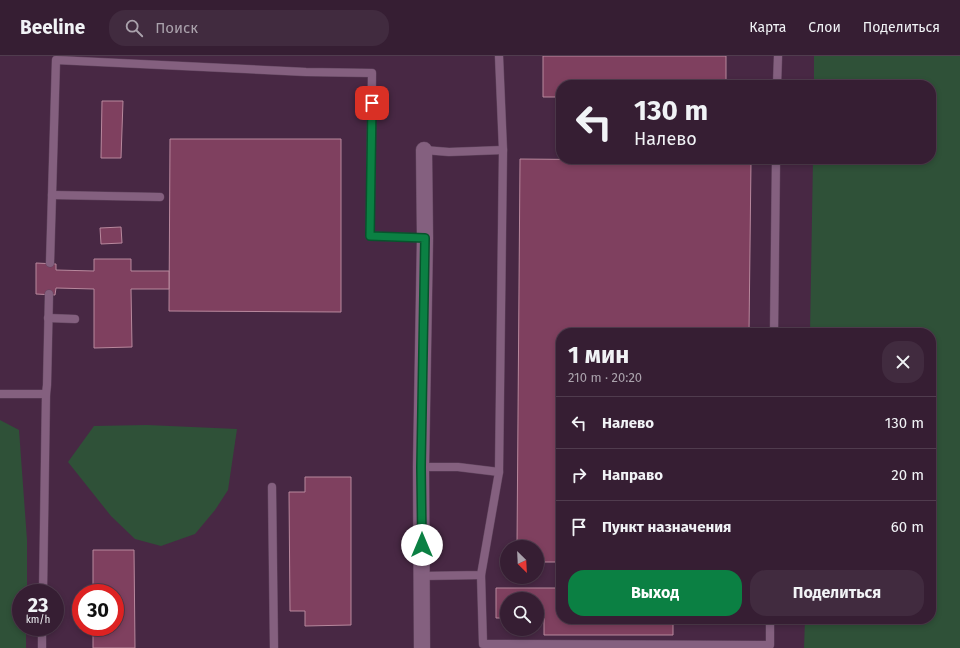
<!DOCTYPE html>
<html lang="ru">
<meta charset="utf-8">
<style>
body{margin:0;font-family:"Fira Sans",sans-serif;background:#412b3f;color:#f1f3f6;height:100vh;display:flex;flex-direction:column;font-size:15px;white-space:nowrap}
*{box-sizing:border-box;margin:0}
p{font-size:13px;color:#aaa2ac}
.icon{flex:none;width:22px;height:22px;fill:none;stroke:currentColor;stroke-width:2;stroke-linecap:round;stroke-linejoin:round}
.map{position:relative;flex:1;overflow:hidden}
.details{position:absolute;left:556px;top:272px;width:380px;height:296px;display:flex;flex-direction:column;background:#361e33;border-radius:16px;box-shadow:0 2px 6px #0003,0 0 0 1px #503c4e}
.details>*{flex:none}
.guide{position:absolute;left:556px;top:24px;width:380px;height:84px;border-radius:16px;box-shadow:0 2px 6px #0003,0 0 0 1px #503c4e;background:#361e33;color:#f1f3f6;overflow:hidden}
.needle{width:26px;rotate:156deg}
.buttons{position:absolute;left:500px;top:484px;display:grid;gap:8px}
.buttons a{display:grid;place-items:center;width:44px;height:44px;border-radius:50%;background:#361e33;box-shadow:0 2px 6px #0003,0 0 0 1px #503c4e;font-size:20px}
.speed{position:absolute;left:12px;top:528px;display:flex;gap:8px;font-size:20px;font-weight:700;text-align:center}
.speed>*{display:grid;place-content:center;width:52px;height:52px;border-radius:50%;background:#361e33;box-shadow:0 2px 6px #0003,0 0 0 1px #503c4e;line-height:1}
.speed small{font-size:10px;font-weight:400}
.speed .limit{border:6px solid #d22;background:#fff;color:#111}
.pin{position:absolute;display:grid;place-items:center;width:34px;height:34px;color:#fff;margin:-17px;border-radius:8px;box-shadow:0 2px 6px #0006}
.me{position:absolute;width:44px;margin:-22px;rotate:0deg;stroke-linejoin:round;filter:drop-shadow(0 0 3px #0008)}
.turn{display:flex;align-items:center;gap:14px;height:84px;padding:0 12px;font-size:18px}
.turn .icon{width:52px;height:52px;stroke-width:2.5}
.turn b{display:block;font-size:28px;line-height:34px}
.round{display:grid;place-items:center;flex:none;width:42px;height:42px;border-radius:16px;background:#412b3f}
.headline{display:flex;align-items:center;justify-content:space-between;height:68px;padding:0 12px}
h1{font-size:24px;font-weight:700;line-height:30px}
.cta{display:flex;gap:8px;margin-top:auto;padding:8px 12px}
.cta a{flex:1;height:46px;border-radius:16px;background:#0b8043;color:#fff;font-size:16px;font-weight:700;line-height:46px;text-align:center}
.cta a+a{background:#412b3f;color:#f1f3f6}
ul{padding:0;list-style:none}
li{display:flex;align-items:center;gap:12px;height:52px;padding:0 12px;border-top:1px solid #503c4e}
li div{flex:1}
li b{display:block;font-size:15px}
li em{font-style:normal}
header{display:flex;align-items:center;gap:24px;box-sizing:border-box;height:56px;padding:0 20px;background:#361e33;border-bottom:1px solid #503c4e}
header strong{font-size:19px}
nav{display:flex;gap:22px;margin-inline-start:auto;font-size:14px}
.search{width:280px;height:36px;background:#412b3f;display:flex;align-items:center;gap:10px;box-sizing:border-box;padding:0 14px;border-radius:16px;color:#aaa2ac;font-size:15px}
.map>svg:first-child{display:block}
.green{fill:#2f5138}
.building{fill:#7f405f;stroke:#b8889d}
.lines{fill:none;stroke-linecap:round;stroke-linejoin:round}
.lane-casing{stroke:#61455e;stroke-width:9}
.street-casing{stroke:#61455e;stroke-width:17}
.lane{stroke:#84607f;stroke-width:8}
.street{stroke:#84607f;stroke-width:16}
.route-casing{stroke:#07532c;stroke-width:10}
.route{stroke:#0b8043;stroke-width:7}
</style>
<header>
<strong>Beeline</strong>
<div class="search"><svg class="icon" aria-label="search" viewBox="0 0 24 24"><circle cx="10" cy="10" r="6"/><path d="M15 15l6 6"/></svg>Поиск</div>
<nav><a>Карта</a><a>Слои</a><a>Поделиться</a></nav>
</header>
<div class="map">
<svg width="960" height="592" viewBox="0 0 960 592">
<rect width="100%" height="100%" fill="#482844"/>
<g class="green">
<path d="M814,0H960V592H804L805,563H931V277H810L813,103H931V29H814Z"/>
<path d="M0,364L19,374L27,484V537H21V571H26V592H0Z"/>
<path d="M147,369L237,373L228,434L215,454L195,478L161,490L135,483L111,460L68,406L94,370Z"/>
</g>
<g class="building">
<path d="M543,0H726V29H561V41H543Z"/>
<path d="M102,45H123L121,102H101Z"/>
<path d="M170,83H341V256L169,255Z"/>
<path d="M520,103L751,105L749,277H561V506H537V491H517Z"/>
<path d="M121,171L122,187L101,188L100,172Z"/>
<path d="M94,203H131V215H169V233H131L132,291L94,292V233L56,232L55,239L36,238V207L56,208V214L94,215Z"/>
<path d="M305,421H351V569L305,570V555H290L289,436H305Z"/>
<path d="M93,494H134L135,592H93V571H115V537H93Z"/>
<path d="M496,532H556V549H561V563H681V568H673V579H544V562H537V543H507V562H496Z"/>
</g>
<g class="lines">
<g class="lane-casing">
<g id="lane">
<path d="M777,29L778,0"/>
<path d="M424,94L449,96L503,94"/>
<path d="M52,139L160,141"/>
<path d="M50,207L56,4L306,16L372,17L370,180L425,182"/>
<path d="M48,262L75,263"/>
<path d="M774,277L776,103"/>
<path d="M0,338H46"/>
<path d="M421,411H458L499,416"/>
<path d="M272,431L274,592"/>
<path d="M481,519L483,588L770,589V563"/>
<path d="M422,520L481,519L499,416L503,94L499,0"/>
<path d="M43,537L46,338L47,329L49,238"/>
<path d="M42,592V571"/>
</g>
</g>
<g class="street-casing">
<path id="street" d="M422,592L421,411L425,182L424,94"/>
</g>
<use href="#lane" class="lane"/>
<use href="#street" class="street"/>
</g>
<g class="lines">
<g class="route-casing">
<path id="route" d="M372,47L370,180L425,182L421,411L422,489"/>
</g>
<use href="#route" class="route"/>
</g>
</svg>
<div class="buttons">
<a><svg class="needle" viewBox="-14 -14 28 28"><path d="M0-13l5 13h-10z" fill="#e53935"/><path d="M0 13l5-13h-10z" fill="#aaa2ac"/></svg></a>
<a><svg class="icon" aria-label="search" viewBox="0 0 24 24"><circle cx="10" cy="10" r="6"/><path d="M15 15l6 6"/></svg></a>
</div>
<div class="speed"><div>23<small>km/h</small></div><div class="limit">30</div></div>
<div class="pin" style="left:372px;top:47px;background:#d93025"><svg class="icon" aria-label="arrive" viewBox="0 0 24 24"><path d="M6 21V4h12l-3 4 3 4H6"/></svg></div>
<svg class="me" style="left:422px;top:489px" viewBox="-20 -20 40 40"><circle r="19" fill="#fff"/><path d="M0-13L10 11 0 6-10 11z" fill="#0b8043"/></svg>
<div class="guide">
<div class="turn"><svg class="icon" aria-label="left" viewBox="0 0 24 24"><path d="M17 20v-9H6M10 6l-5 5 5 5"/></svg><div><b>130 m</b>Налево</div></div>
</div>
<section class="details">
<div class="headline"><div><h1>1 мин</h1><p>210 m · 20:20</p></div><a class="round"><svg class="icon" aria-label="close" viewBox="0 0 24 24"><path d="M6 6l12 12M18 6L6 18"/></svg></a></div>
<ul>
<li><svg class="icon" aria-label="left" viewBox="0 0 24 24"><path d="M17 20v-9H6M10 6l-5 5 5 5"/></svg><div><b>Налево</b></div><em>130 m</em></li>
<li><svg class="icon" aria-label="right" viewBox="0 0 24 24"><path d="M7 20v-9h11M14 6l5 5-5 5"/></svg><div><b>Направо</b></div><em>20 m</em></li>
<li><svg class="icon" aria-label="arrive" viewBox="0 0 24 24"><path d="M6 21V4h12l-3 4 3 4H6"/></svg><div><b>Пункт назначения</b></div><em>60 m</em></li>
</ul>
<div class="cta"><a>Выход</a><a>Поделиться</a></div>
</section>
</div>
